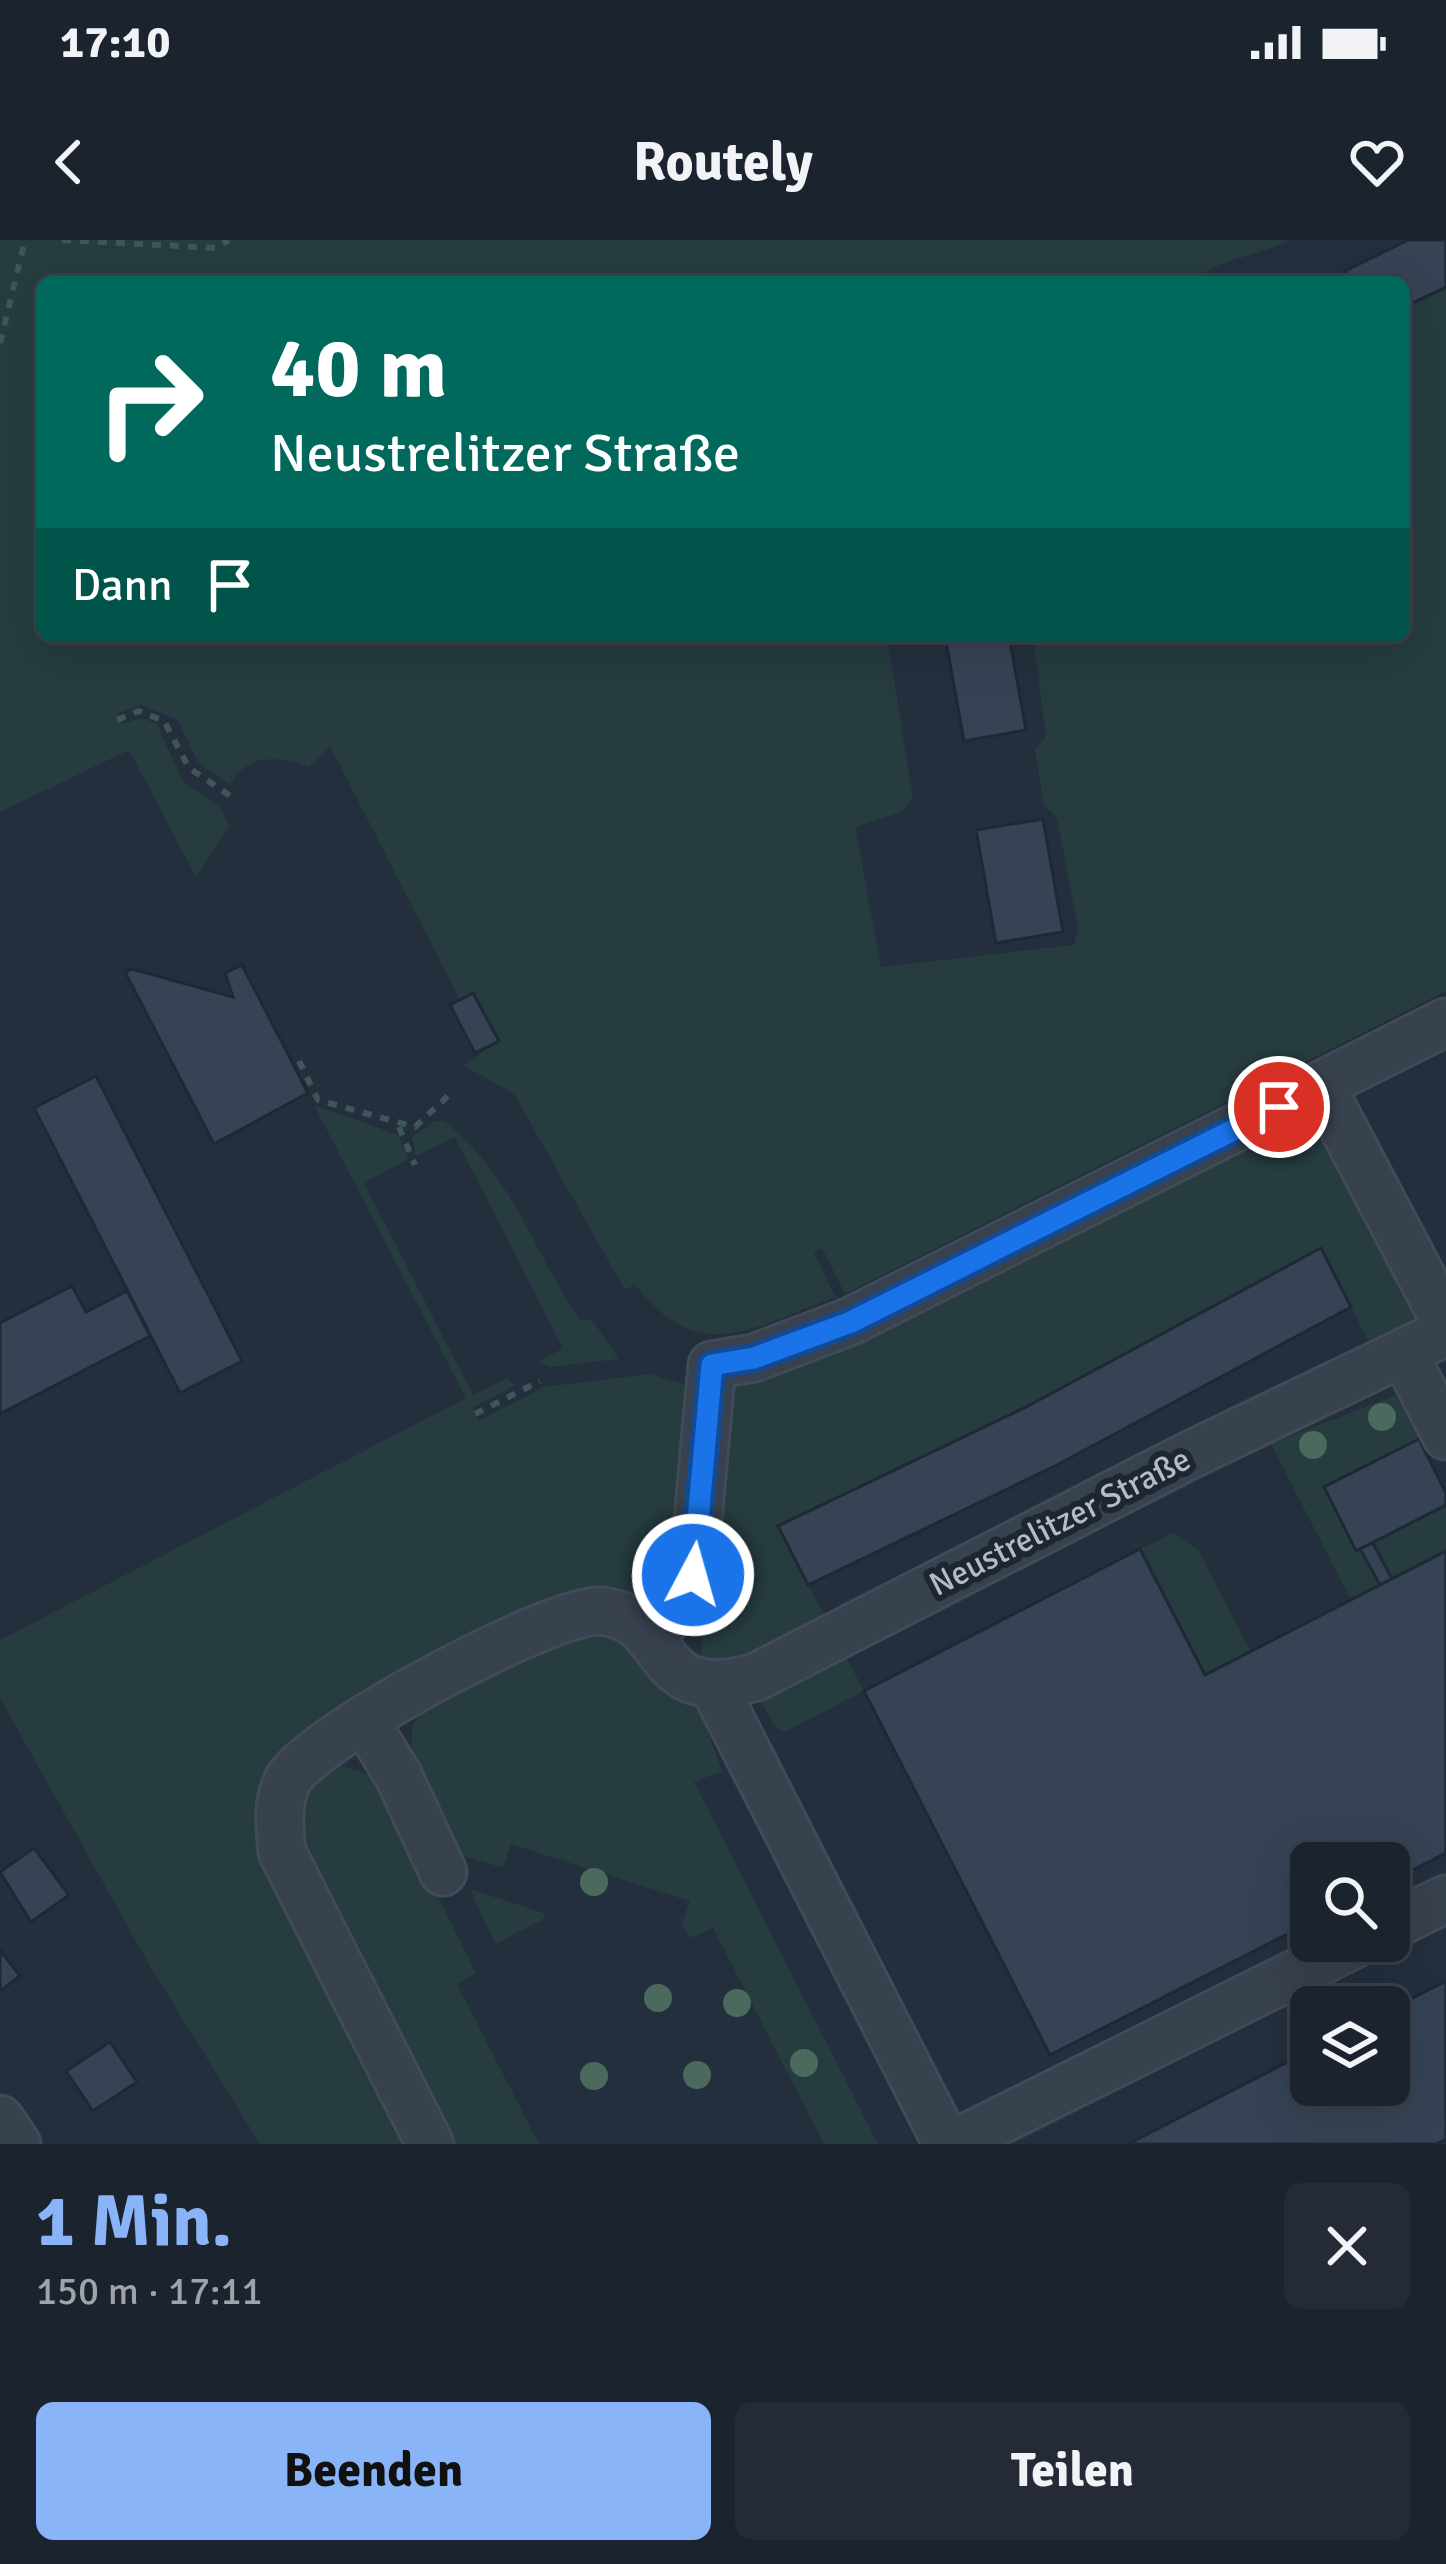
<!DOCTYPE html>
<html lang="de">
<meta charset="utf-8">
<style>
body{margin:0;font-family:Signika,sans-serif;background:#242b36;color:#f1f3f6;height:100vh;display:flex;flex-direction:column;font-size:45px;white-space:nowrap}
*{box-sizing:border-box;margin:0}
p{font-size:39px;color:#a0a4aa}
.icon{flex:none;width:66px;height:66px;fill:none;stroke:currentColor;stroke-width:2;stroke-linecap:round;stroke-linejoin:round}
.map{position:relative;height:1904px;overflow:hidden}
.details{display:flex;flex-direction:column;background:#1b232e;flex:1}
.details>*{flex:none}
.guide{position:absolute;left:36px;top:36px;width:1374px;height:366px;border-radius:18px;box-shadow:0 12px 48px #0002,0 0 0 3px #39404a;background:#00695c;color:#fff;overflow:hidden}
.buttons{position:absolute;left:1290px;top:1602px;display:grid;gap:24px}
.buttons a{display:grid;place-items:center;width:120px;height:120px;border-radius:18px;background:#1b232e;box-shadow:0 12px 48px #0002,0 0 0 3px #39404a;font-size:60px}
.pin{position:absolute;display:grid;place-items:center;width:102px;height:102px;color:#fff;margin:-51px;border:6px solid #fff;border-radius:50%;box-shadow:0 3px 12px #0007}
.me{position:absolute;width:132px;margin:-66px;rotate:6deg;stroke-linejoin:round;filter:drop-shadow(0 0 9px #0008)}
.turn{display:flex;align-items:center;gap:42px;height:252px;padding:0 36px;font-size:54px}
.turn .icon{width:156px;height:156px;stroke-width:2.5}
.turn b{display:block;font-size:84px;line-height:102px}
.then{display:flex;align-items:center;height:114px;padding:0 36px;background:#0003;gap:24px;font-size:45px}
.round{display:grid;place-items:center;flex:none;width:126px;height:126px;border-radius:18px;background:#242b36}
.head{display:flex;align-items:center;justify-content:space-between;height:204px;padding:0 36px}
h1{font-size:72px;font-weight:700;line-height:90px;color:#8ab4f8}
.button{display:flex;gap:24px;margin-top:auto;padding:24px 36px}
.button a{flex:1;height:138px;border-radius:18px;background:#8ab4f8;color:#111;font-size:48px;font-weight:700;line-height:138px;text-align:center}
.button a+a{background:#242b36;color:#f1f3f6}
.status{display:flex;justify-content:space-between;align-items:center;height:84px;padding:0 60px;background:#1b232e;direction:ltr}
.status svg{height:33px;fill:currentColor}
header{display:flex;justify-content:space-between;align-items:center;height:156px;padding:0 36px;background:#1b232e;font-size:54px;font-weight:700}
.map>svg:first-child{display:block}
.green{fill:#263c3f}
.building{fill:#364354;stroke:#1f2835;stroke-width:3}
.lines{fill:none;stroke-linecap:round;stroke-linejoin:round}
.minor-casing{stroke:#414a57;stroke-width:51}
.path{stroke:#3f5557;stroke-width:6;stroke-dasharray:9 9;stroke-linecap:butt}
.minor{stroke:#38414e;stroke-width:45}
.tree{fill:#4b6a5d}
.route-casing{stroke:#114b97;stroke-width:30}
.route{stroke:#1a73e8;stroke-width:21}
.labels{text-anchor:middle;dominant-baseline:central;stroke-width:12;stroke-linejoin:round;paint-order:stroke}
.street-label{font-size:33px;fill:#b4bcc9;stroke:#1d2633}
</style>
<div class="status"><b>17:10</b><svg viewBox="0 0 49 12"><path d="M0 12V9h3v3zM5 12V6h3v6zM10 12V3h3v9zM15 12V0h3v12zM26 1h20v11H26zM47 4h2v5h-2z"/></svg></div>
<header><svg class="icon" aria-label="back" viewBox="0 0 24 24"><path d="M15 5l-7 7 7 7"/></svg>Routely<svg class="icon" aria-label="heart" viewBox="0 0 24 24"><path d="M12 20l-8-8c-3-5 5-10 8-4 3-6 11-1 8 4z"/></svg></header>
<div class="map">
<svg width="1446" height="1904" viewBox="0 0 1446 1904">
<rect width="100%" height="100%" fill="#242f3e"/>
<g class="green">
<path d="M0,0H1291C1255,17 1223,17 1191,42H42V396H887L913,559L902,572L855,587L881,727L1074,705L1078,688L1057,578L1044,565L1035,510L1046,496L1033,396H1404V67L1446,47V751L845,1054L822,1008L814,1013L835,1057C752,1088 698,1128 635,1044L625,1050L514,854L464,826L498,800L474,753L460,760L330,506L309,527C280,516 245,513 230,545L198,522L177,479L140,465L117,474L122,484L141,478L156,483L184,543L220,566L229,587L196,637L129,510L0,572Z"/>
<path d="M314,865L398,895L408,919L364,943L473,1155L507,1138L516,1145L472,1168L478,1181L544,1147L650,1134L693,1147L674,1332L665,1357L648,1370L600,1351L556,1361L263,1546L418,1904H260L151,1728L0,1458V1400L466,1158Z"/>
<path d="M1313,867L1428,1085L1375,1113L1320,1009L1028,1166L779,1286L828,1384L734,1423L700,1419L732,1146L806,1125L881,1090Z"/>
<path d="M435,881H445C518,943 530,1007 580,1080H592L619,1119L550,1127L540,1121L563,1108L455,897L416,916L412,897Z"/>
<path d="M1396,1155L1419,1199L1324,1247L1380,1345L1351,1360L1271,1204Z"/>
<path d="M1446,1265V1311L1392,1339L1373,1303Z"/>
<path d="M1173,1293L1198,1310L1251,1412L1205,1435L1140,1309Z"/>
<path d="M566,1389L610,1390L697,1462L722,1531L694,1542L878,1904H824L713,1688L690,1698L682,1684L690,1661L511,1604L503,1628L461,1615L448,1604L412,1519V1487L421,1471Z"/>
<path d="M842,1409L864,1451L784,1492L774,1486L759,1457Z"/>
<path d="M340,1526L379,1537L476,1733L457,1744L539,1904H451L297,1607L296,1560L323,1533Z"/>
<path d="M470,1649L543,1673L546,1678L495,1704Z"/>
</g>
<g class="building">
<path d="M1408,0H1446V47L1404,67V42H1351L1345,31Z"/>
<path d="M945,396H1009L1026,490L964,501Z"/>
<path d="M1043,579L1063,692L996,703L976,590Z"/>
<path d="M242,725L308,853L214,904L125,732L132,729L233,757L225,733Z"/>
<path d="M473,753L499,801L475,813L450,765Z"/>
<path d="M96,836L242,1121L180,1153L34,868Z"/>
<path d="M1321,1008L1351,1067L1057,1225L808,1345L778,1286L1028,1166Z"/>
<path d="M72,1046L86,1072L127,1051L150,1096L0,1174V1083Z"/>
<path d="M1419,1199L1446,1253V1265L1356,1311L1324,1247Z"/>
<path d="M1373,1303L1392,1339L1380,1345L1360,1309Z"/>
<path d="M1140,1309L1205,1435L1446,1311V1613L1389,1642V1623H1311V1682L1050,1815L864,1451Z"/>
<path d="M34,1608L69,1655L31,1682L0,1632Z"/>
<path d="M0,1710L20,1736L0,1751Z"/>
<path d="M1446,1741V1899L1436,1904H1128L1311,1810V1845H1389V1770Z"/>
<path d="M110,1802L137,1842L93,1871L66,1831Z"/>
</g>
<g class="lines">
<g class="minor-casing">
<g id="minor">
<path d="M1321,846L1446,1083"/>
<path d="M1404,1114L1446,1196"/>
<path d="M649,1397L679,1368L693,1335L712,1125L754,1118L851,1081L1446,782"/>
<path d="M715,1449L947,1904"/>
<path d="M364,1480L398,1535L443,1632"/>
<path d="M1389,1687L1446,1659"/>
<path d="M0,1879L17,1904"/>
<path d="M430,1904L282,1612C280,1586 276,1564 288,1540C310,1498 554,1367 601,1371C676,1379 646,1468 756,1437L1188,1216L1446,1092"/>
<path d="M953,1904L1361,1701"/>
</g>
</g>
<g class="path">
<path d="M62,0L216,8L229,0"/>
<path d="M0,103L25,0"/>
<path d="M117,480L139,471L164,481L189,528L235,559"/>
<path d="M299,821L318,860L415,887L452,852"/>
<path d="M399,887L415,925"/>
<path d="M475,1174L540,1141"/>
</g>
<use href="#minor" class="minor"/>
</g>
<g class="tree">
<circle cx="1382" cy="1177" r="14"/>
<circle cx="1313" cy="1205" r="14"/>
<circle cx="594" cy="1642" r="14"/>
<circle cx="658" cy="1758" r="14"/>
<circle cx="737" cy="1763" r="14"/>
<circle cx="804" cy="1823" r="14"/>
<circle cx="697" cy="1835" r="14"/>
<circle cx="594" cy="1836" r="14"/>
</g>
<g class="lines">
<g class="route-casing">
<path id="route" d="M693,1335L712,1125L754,1118L851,1082L1279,867"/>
</g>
<use href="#route" class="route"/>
</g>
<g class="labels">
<g class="street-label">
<text transform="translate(1060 1282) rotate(-27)">Neustrelitzer Straße</text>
</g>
</g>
</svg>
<div class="buttons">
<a><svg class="icon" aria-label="search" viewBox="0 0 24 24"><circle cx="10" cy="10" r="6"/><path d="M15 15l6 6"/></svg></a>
<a><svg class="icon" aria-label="layers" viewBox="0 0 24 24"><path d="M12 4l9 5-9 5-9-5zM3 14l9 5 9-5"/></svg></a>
</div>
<div class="pin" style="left:1279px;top:867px;background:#d93025"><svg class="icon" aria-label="arrive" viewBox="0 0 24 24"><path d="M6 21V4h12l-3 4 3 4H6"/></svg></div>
<svg class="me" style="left:693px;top:1335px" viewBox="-20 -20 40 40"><circle r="17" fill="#1a73e8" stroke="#fff" stroke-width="3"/><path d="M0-11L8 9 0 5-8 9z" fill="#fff"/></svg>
<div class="guide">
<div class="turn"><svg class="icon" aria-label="right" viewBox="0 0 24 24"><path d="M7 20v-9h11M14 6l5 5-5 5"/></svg><div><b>40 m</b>Neustrelitzer Straße</div></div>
<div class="then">Dann<svg class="icon" aria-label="arrive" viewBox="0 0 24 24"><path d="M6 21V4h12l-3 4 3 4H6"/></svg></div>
</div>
</div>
<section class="details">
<div class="head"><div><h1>1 Min.</h1><p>150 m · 17:11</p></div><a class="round"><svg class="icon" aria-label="close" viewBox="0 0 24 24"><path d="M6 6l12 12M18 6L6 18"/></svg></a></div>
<div class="button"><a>Beenden</a><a>Teilen</a></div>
</section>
